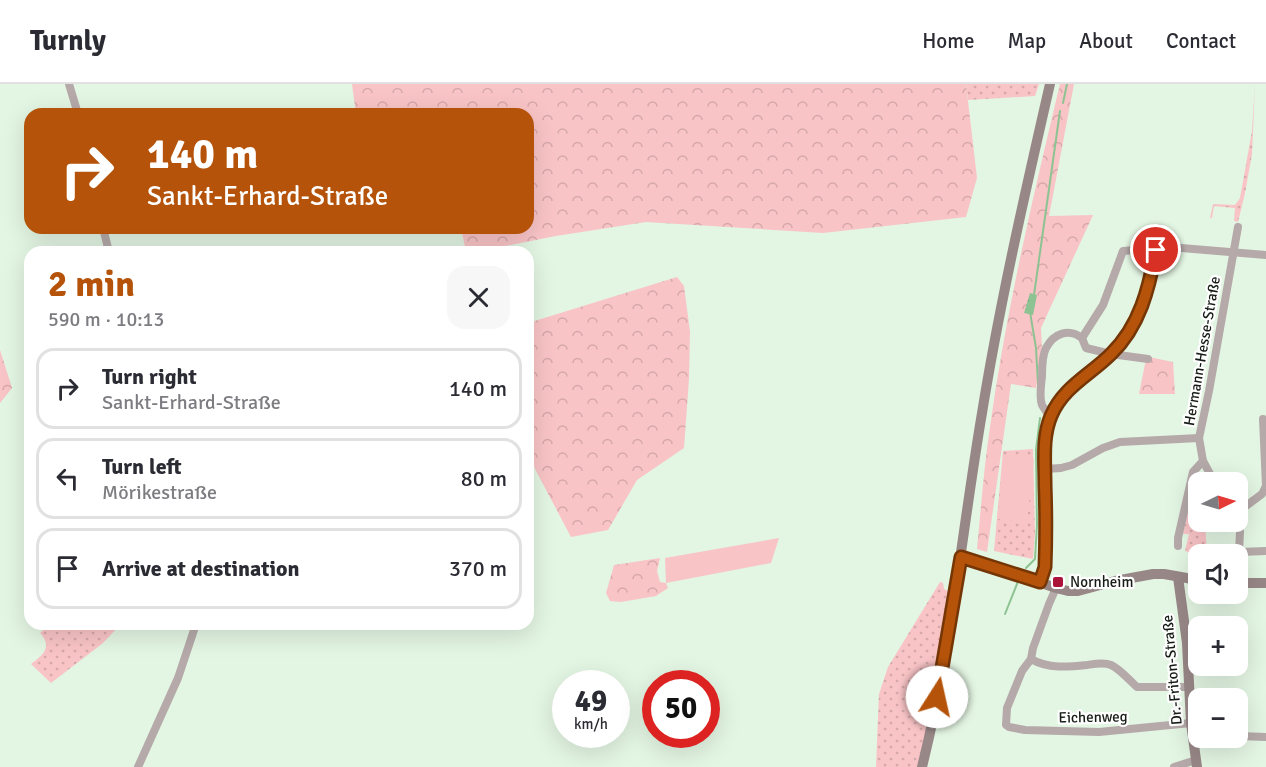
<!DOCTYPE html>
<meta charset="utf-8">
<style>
body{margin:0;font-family:Signika,sans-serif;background:#f7f7f7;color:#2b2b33;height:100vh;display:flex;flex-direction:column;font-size:22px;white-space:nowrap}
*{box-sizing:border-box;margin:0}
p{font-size:20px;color:#7c7c81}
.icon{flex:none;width:33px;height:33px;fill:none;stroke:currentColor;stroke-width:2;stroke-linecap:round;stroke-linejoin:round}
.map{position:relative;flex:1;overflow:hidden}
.drawer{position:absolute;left:24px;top:162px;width:510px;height:384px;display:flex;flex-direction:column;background:#fff;border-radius:18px;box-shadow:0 6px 24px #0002}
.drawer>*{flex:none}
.banner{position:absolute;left:24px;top:24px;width:510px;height:126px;border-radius:18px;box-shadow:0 6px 24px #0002;background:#b45309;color:#fff;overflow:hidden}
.needle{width:39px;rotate:85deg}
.tools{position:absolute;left:1188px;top:388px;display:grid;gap:12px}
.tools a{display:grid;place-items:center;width:60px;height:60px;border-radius:12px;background:#fff;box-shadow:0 6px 24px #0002;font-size:30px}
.speed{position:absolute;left:552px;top:586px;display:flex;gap:12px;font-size:30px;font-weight:700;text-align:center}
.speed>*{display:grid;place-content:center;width:78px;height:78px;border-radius:50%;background:#fff;box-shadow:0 6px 24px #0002;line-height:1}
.speed small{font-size:15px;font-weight:400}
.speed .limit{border:9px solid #d22;background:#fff;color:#111}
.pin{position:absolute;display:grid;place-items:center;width:51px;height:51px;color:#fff;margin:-26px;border:3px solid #fff;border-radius:50%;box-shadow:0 2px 6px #0007}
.me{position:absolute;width:66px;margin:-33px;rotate:10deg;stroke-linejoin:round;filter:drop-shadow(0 0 4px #0008)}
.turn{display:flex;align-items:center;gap:21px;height:126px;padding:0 24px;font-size:27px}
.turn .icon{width:78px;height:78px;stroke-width:2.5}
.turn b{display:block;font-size:42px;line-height:51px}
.round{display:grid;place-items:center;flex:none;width:63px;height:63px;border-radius:18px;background:#f7f7f7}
.summary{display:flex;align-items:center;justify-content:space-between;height:102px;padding:0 24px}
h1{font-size:36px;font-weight:700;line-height:45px;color:#b45309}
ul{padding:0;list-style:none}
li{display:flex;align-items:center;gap:18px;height:81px;margin:0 12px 9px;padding:0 12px;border:3px solid #e1e1e2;border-radius:18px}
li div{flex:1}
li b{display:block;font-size:22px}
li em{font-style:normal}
header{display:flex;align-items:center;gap:36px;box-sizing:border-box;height:84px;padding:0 30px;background:#fff;border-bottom:2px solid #e1e1e2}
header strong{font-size:28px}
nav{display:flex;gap:33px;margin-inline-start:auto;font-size:21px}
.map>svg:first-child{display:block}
.grass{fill:url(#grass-dots)}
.forest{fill:url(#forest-crowns)}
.garden{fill:#f9c4c6}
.water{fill:url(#water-ripples)}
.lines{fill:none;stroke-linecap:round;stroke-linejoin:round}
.stream{stroke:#8dc392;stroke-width:2}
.street{stroke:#b5a9a9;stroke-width:8}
.secondary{stroke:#988787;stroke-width:10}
.route-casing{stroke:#753606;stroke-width:15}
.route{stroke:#b45309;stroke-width:10}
.poi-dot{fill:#aa1439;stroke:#fff;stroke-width:2}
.labels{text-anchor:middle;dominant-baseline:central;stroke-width:4.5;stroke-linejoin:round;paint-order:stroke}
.street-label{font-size:15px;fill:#161c16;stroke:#fff}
.poi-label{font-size:15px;fill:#161c16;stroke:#fff;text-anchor:start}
</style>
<header>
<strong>Turnly</strong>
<nav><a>Home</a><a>Map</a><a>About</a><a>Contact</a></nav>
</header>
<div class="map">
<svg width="1266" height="683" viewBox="0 0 1266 683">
<defs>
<pattern id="grass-dots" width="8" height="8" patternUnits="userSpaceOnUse" patternTransform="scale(1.5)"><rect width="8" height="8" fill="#f9c4c6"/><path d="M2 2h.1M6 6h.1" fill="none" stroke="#d5a8a9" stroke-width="1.8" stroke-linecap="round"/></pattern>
<pattern id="forest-crowns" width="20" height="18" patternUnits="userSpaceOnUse" patternTransform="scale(1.5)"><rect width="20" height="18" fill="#f9c4c6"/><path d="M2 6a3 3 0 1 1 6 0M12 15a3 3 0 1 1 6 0" fill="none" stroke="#d5a8a9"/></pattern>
<pattern id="water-ripples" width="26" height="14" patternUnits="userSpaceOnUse" patternTransform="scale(1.5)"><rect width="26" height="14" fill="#8dc392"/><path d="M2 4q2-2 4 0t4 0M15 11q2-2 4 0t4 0" fill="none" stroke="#79a77d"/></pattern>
</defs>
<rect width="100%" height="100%" fill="#e3f5e3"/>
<g class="grass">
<path d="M966,0H1039L1035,12L968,16Z"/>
<path d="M1255,0L1252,70L1245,109L1238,138L1234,137L1235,124L1214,122L1212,134H1210L1213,120L1235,121L1240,114L1252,47Z"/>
<path d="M1033,365L1035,449L1033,475L994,467L1003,367Z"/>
<path d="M1190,417L1198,428V438H1205L1207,471H1198V491L1197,490L1196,472L1192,469L1185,467L1189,450H1183Z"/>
<path d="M940,498L943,499L944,505L950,508L942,567L919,683H876L879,610L888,583Z"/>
<path d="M50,540H121L103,559L51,599L31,580C43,571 53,563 40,549Z"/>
</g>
<g class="forest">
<path d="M352,0H966L977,94L966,133L823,149L646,138L556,152L480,167L465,163L461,144H528V30H356Z"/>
<path d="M1060,0H1074L1049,132L1093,131L1041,244L1042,264L1036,304L1011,300L987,468L977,465C981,424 984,383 990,343C1006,227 1033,113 1060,0Z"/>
<path d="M677,193L684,202L690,248L689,295L684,364L637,396L608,446L571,453L535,385L528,355V239Z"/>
<path d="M0,266L12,304L0,319Z"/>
<path d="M1149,273L1173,278L1175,310H1139L1146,275Z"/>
<path d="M660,474L657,487L660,498L666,499L668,504L656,512L621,518L610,517L606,509L614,481Z"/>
</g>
<g class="garden">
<path d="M1004,372L1034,375L1027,438L997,435Z"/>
<path d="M779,454L771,479L666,499L665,474Z"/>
</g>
<path class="water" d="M1030,209L1037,211L1033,231L1024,229Z"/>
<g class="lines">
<g class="stream">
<path d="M1063,19L1067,0"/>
<path d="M1034,211L1060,27"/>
<path d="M1030,228L1036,264L1038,300"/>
<path d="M1026,484L1035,475L1037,441L1036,366L1040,334"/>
<path d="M1005,530L1019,495"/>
</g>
<g class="street">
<path d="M69,0L78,30"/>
<path d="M103,144L109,168"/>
<path d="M1157,162L1266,171"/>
<path d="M1082,254L1103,221L1123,167L1147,165L1156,166"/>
<path d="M1050,333C1048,329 1044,325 1042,321C1039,313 1041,301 1042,292C1042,283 1042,272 1046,264C1054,249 1069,244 1082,254L1086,264L1111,270L1148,275"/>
<path d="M1203,377L1215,399"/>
<path d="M1045,385L1061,384L1072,381L1103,364L1120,358L1199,354"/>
<path d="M1238,428L1262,410L1266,402L1263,335"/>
<path d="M1238,437L1240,448L1238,487"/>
<path d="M1178,462V454L1193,388L1203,377L1199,354L1209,307L1238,143"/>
<path d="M1240,468L1266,467"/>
<path d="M1040,498L1045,483C1046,457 1046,431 1045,405C1045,382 1042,354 1051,332C1063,304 1090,291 1111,270C1145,237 1153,188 1159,144"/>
<path d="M1056,504L1049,520L1033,564L1031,575L1022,587L1007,624L1006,641L1009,643L1025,646L1099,648L1191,639"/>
<path d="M1031,575C1048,585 1068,583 1087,581C1094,580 1104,578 1111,581C1120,585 1129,596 1137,603H1190"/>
<path d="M1238,652L1266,653"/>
<path d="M138,683L178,594L196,540"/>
<path d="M1174,683L1196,676"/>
</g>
<g class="secondary">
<path d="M961,473L989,481L1056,504L1068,507H1078L1115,497L1153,490H1164L1198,496"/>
<path d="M1178,493L1187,559L1191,639L1197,683"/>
<path d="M1238,499H1266"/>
<path d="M922,683C951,567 962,447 982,329C1000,218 1025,109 1050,0"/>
</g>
</g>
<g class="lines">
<g class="route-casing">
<path id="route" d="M937,613L961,473L1040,498L1045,483C1046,456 1046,428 1045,401C1045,378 1042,353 1051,332C1063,303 1090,291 1111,270C1140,242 1149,204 1156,166"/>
</g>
<use href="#route" class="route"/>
</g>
<rect class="poi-dot" x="1052" y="492" width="12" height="12" rx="3"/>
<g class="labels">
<g class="street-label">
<text transform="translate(1202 267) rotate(-80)">Hermann-Hesse-Straße</text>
<text transform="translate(1172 586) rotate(-95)">Dr.-Friton-Straße</text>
<text transform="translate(1093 633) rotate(-1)">Eichenweg</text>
</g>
<g class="poi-label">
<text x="1070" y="498">Nornheim</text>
</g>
</g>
</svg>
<div class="tools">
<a><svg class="needle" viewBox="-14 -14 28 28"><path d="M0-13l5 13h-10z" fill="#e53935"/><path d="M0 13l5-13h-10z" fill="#7c7c81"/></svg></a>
<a><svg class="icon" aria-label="sound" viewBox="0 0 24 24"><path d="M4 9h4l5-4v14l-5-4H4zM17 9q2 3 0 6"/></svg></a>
<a>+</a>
<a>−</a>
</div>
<div class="speed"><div>49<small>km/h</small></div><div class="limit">50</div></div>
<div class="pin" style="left:1156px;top:166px;background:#d93025"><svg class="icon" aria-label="arrive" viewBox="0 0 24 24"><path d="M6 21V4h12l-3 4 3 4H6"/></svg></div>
<svg class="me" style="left:937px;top:613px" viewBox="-20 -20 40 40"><circle r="19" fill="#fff"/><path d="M0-13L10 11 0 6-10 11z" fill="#b45309"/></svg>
<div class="banner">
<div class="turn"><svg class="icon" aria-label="right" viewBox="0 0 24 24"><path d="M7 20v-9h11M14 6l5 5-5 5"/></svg><div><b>140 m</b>Sankt-Erhard-Straße</div></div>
</div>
<section class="drawer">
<div class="summary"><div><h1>2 min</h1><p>590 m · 10:13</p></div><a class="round"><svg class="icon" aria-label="close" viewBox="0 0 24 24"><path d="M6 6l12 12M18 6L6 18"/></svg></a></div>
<ul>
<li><svg class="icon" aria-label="right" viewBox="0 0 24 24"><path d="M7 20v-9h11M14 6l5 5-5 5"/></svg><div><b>Turn right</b><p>Sankt-Erhard-Straße</p></div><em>140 m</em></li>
<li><svg class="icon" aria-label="left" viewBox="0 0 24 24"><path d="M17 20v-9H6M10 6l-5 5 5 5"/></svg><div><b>Turn left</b><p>Mörikestraße</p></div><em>80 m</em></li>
<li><svg class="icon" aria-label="arrive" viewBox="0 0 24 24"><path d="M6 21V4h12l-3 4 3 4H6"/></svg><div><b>Arrive at destination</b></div><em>370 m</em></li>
</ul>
</section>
</div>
